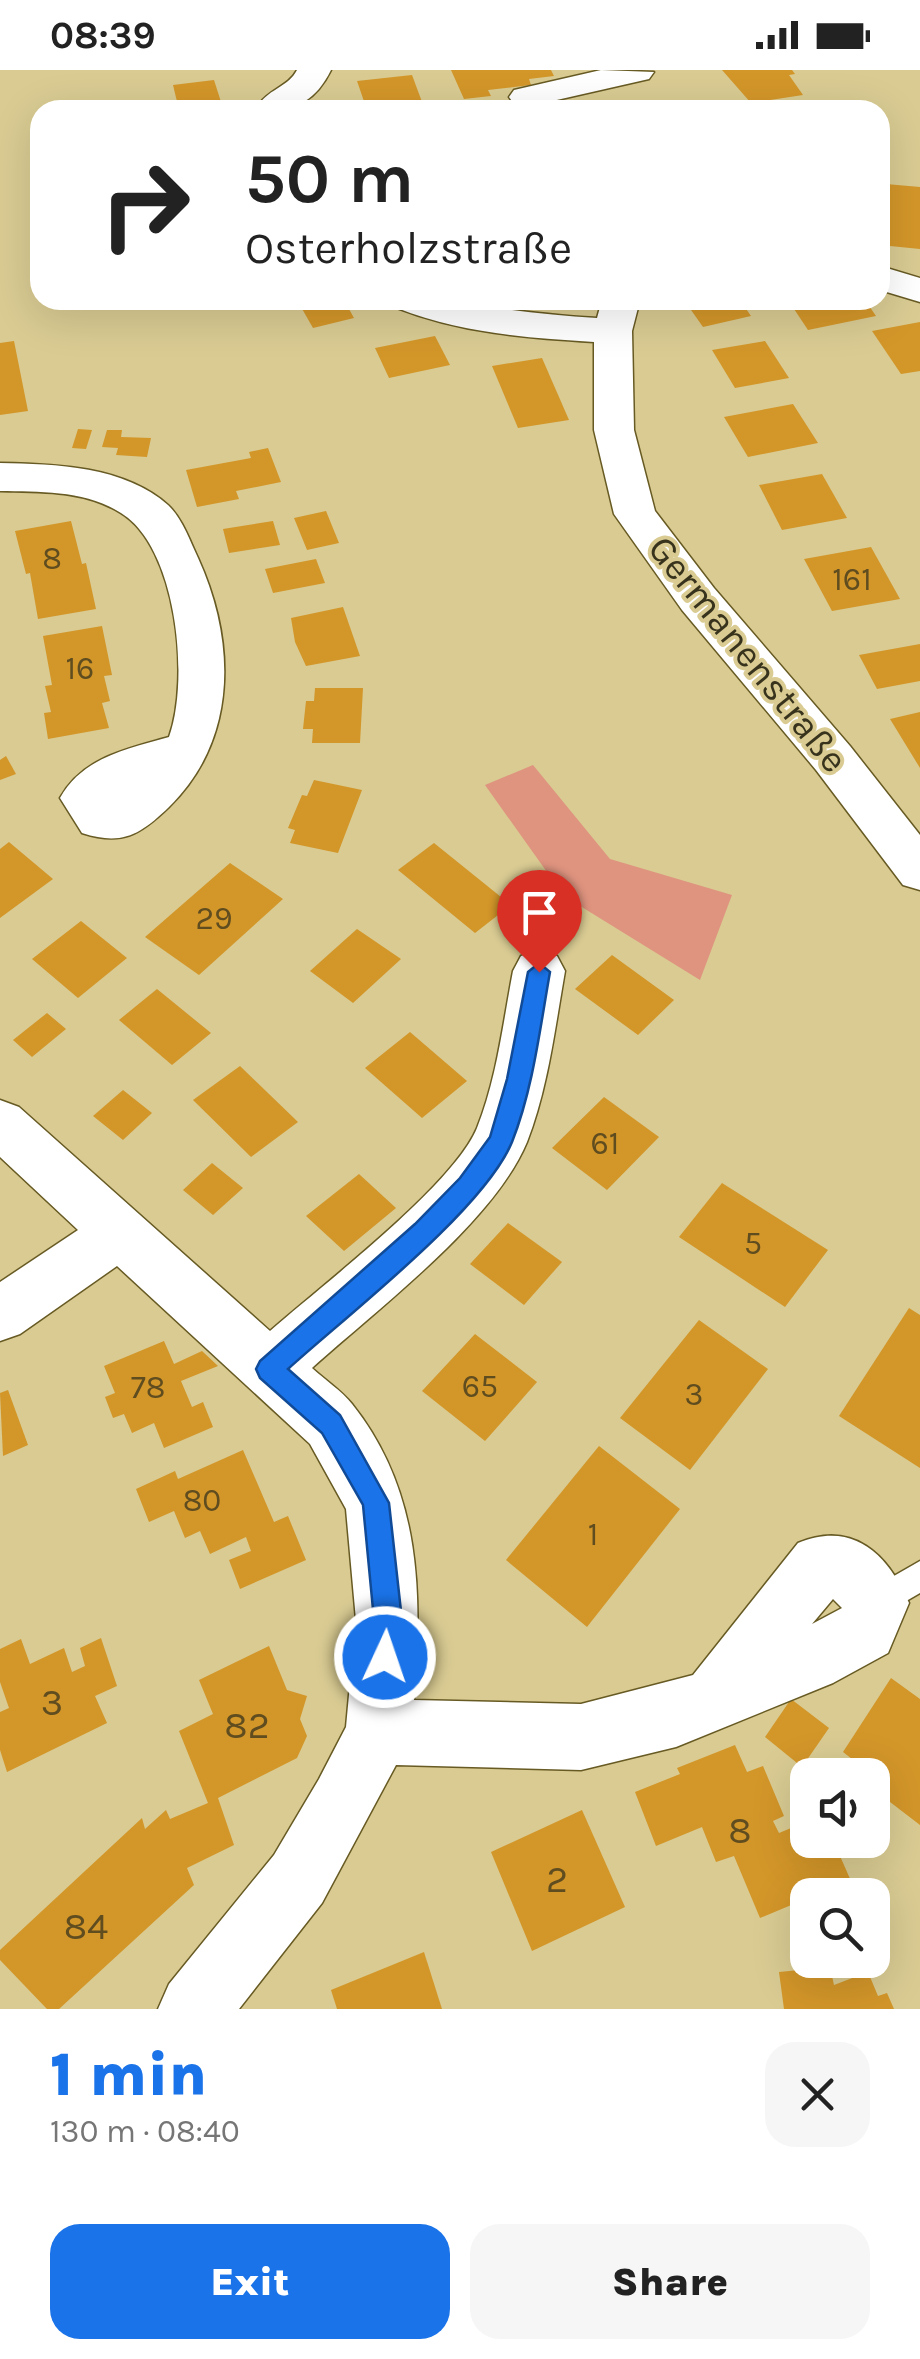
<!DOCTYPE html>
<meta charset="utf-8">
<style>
body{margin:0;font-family:Karla,sans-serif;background:#f6f6f6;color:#222;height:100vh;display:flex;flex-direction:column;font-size:38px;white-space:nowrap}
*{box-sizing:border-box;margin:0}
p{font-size:32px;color:#767676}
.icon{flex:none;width:55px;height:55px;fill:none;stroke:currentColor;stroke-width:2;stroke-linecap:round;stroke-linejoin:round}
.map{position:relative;height:1939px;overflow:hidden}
.details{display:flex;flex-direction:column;background:#fff;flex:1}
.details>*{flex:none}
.banner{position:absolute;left:30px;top:30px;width:860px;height:210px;border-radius:30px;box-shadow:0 10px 40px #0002;background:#fff;color:#222;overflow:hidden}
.controls{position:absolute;left:790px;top:1688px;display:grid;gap:20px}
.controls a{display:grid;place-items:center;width:100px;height:100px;border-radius:20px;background:#fff;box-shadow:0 10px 40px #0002;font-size:50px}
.pin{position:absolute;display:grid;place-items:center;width:85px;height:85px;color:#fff;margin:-102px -42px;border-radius:50% 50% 50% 0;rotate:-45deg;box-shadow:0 0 10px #0007}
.pin .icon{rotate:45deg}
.me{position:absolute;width:110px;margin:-55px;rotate:3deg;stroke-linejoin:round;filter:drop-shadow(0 0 8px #0008)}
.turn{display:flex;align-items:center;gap:35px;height:210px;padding:0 50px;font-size:45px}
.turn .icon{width:130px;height:130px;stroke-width:2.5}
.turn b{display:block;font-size:70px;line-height:85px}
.round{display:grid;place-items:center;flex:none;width:105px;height:105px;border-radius:30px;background:#f6f6f6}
.overview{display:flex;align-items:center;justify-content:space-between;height:170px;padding:0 50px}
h1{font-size:60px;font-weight:800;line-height:75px;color:#1a73e8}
.action{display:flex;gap:20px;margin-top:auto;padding:20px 50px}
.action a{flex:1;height:115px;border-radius:30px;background:#1a73e8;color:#fff;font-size:40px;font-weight:800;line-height:115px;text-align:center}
.action a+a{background:#f6f6f6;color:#222}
.status{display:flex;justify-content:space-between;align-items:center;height:70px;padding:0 50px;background:#fff;direction:ltr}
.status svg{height:28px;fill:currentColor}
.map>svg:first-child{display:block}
.green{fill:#df947f}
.building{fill:#d39629}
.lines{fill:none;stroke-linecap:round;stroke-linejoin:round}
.service-casing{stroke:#675a23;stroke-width:3}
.minor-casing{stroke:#675a23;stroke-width:3}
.service{fill:#fff;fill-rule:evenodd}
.minor{fill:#fff;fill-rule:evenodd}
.route{fill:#1a73e8;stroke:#114b97;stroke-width:2.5}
.labels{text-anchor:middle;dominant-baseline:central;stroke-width:8;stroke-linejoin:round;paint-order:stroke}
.number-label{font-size:32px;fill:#5f4c1f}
.street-label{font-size:38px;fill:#38331c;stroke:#d9cb92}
.near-number-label{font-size:38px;fill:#5f4c1f}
</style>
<div class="status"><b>08:39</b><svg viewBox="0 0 49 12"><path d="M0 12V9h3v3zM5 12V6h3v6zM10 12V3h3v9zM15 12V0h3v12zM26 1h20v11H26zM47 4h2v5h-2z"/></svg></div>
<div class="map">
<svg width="920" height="1939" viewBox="0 0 920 1939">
<rect width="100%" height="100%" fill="#d9cb92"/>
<path class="green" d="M533,695L610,789L732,825L700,910L564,826L485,715Z"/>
<g class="building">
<path d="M451,0H551L554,6L529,9L531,15L488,20L491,26L464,29Z"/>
<path d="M722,0H792L795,4L789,5L803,25L751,33Z"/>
<path d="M412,5L425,40H367L357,11Z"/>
<path d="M214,10L222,35L179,40L173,15Z"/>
<path d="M595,30L599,40H568L565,34Z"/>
<path d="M886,114L920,117V179L880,175Z"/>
<path d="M297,230H344L354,248L313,258Z"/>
<path d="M684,230H740L751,246L703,257Z"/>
<path d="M788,230H865L876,246L808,260Z"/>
<path d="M920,252V301L901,304L872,261Z"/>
<path d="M435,266L450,295L389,308L375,278Z"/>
<path d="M14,271L28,341L0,345V273Z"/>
<path d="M765,271L789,308L735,318L712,280Z"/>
<path d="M542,288L569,350L518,358L492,296Z"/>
<path d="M793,334L818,373L748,387L724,347Z"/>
<path d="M78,359L92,360L86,379L72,378Z"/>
<path d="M107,360H122L121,367L151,368L147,387L116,385L118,378L102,377Z"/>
<path d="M268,378L281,412L236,421L239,429L197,437L186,400L251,388L249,382Z"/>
<path d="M822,404L847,448L782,460L759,415Z"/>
<path d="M326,441L339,473L307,480L294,448Z"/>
<path d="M71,451L82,494L86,493L96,539L38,549L30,503L26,504L15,461Z"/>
<path d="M273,451L280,475L229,483L223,459Z"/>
<path d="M871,477L900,529L832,541L804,489Z"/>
<path d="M316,489L325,513L273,523L265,499Z"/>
<path d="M343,537L360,586L306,596L295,572L291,548Z"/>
<path d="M102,556L112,605L104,606L110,631L102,633L109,658L48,669L44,643L51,642L45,616L52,615L43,566Z"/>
<path d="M920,574V611L877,619L859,585Z"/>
<path d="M315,618H363L360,673H312L313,659H303L306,631H314Z"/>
<path d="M920,642V698L890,649Z"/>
<path d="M6,686L16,704L0,710V690Z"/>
<path d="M314,710L362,720L338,783L290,773L295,760L288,758L302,725L307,726Z"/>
<path d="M9,772L53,809L0,848V779Z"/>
<path d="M434,773L511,835L475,863L398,800Z"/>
<path d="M230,793L283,829L199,905L145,867Z"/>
<path d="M81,851L127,888L78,928L32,889Z"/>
<path d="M357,859L401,889L353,933L310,901Z"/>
<path d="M612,885L674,930L638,965L575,919Z"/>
<path d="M157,919L211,963L172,995L119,950Z"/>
<path d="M47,943L66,959L32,987L13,970Z"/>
<path d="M410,962L467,1011L422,1048L365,998Z"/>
<path d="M240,996L298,1052L251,1087L193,1030Z"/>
<path d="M123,1020L152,1043L123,1070L93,1046Z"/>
<path d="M604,1027L659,1067L607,1120L552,1078Z"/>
<path d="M212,1093L243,1118L213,1145L183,1120Z"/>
<path d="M359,1104L396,1138L344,1181L306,1146Z"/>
<path d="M722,1113L828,1180L785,1237L679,1167Z"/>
<path d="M508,1153L562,1192L524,1235L470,1194Z"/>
<path d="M909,1238L920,1245V1398L839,1346Z"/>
<path d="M699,1250L768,1299L690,1400L620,1348Z"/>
<path d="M475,1264L537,1312L485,1371L422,1321Z"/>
<path d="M164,1271L174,1294L202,1281L218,1296L181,1311L192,1337L203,1332L213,1357L164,1378L154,1353L132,1363L124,1344L113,1348L105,1327L115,1323L104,1296Z"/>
<path d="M8,1320L28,1375L3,1386L0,1323Z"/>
<path d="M599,1376L680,1439L587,1557L506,1490Z"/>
<path d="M243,1380L274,1452L288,1446L306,1490L240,1519L229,1490L251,1481L246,1467L210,1484L200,1461L185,1468L174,1441L149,1452L136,1419L175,1401L178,1409Z"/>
<path d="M101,1568L117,1616L95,1626L107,1653L7,1702L0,1680V1642L9,1638L0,1612V1579L21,1569L30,1594L64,1578L72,1602L85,1596L80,1578Z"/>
<path d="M269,1576L287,1620L307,1626L300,1649L307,1666L297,1688L218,1728L234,1775L187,1798L194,1815L59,1939H47L0,1890V1880L142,1748L145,1759L166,1740L170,1749L208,1733L179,1661L213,1644L199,1610Z"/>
<path d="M891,1608L920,1629V1755L877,1722L883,1713L843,1682Z"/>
<path d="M791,1629L829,1658L802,1697L765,1667Z"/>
<path d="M735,1675L747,1702L763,1696L784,1746L773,1751L779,1763L808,1751V1770H833L851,1811L808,1825V1828L760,1848L734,1786L716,1792L702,1757L656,1776L635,1722L680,1704L677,1698Z"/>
<path d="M582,1740L625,1837L532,1881L491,1782Z"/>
<path d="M424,1882L442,1939H337L331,1920Z"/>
<path d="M830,1897L834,1915L868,1902L878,1926L887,1923L894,1939H784L779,1902Z"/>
</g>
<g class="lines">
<g class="service-casing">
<path id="service" d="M920,1491V1523L877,1548L866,1544L862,1533L866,1522Z"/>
</g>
<g class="minor-casing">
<g id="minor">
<path d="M297,0H331C316,30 298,40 265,40L260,33C270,19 289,16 297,0Z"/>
<path d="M601,0L654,2L649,9L526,37L514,34L509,27L514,20Z"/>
<path d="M880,196L920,208V232L880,220Z"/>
<path d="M392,230C460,230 528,245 597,248L602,230H640L632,261L634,360L655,441L714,518L850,676L920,765V820L903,815L816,700L682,540L614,444L594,360V272C526,268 461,263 397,238Z"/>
<path d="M0,393C56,394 124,396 168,435C182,448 190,471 198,488C236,572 238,669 169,737C140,765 122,776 82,763L60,728C83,687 127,679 169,667C190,609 177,477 121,443C85,420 41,422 0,421Z"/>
<path d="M539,880L557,886L565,901C555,958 548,1018 527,1072C494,1152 376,1240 312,1298C325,1310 342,1321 352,1334C422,1422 422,1524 414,1630L581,1634L693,1605L798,1473C853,1450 888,1484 909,1533L888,1583L833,1613L676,1677L581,1700L396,1695L322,1833L239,1939H158L169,1914L274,1785L319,1709L346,1657L356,1550L346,1439L310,1374L117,1196L20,1264L0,1271V1212L78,1160L0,1087V1030L19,1037L270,1261C321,1216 453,1116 477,1058C497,1008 503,953 513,901L521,886ZM833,1529L842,1538L812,1554Z"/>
</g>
</g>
<use href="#service" class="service"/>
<use href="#minor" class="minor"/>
</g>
<path class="route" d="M539,893L550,902C540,958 533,1019 512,1072C484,1140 345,1247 288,1299L340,1345L389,1433L402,1550L395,1597L385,1601L375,1597L371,1587L374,1550L363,1435L322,1363L260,1308L256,1299L260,1291L415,1154L460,1108L490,1067L507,1009L528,902Z"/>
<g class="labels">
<g class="number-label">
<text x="52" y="488">8</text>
<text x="852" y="509">161</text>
<text x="80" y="598">16</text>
<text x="214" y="848">29</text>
<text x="605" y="1073">61</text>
<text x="753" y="1173">5</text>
<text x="480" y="1316">65</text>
<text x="148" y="1317">78</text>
<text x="694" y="1324">3</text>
<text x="202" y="1430">80</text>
<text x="593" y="1464">1</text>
</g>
<g class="street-label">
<text transform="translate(748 584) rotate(51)">Germanenstraße</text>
</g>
<g class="near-number-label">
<text x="52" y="1632">3</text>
<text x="247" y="1655">82</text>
<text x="740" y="1760">8</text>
<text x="557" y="1809">2</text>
<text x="86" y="1856">84</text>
</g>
</g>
</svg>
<div class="controls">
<a><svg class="icon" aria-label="sound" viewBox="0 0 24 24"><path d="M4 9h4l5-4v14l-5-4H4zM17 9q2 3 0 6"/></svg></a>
<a><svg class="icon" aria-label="search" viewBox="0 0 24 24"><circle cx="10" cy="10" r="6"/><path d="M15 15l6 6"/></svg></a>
</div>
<div class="pin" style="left:539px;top:902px;background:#d93025"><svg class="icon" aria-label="arrive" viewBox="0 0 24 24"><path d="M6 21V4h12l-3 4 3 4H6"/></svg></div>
<svg class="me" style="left:385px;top:1587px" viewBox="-20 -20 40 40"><circle r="17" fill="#1a73e8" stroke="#fff" stroke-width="3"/><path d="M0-11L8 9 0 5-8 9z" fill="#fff"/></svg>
<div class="banner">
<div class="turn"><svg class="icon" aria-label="right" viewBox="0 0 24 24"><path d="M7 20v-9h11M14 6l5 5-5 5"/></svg><div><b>50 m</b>Osterholzstraße</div></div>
</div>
</div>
<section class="details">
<div class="overview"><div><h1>1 min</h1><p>130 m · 08:40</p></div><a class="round"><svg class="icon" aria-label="close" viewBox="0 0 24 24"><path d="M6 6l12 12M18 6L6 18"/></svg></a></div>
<div class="action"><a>Exit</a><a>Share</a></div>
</section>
